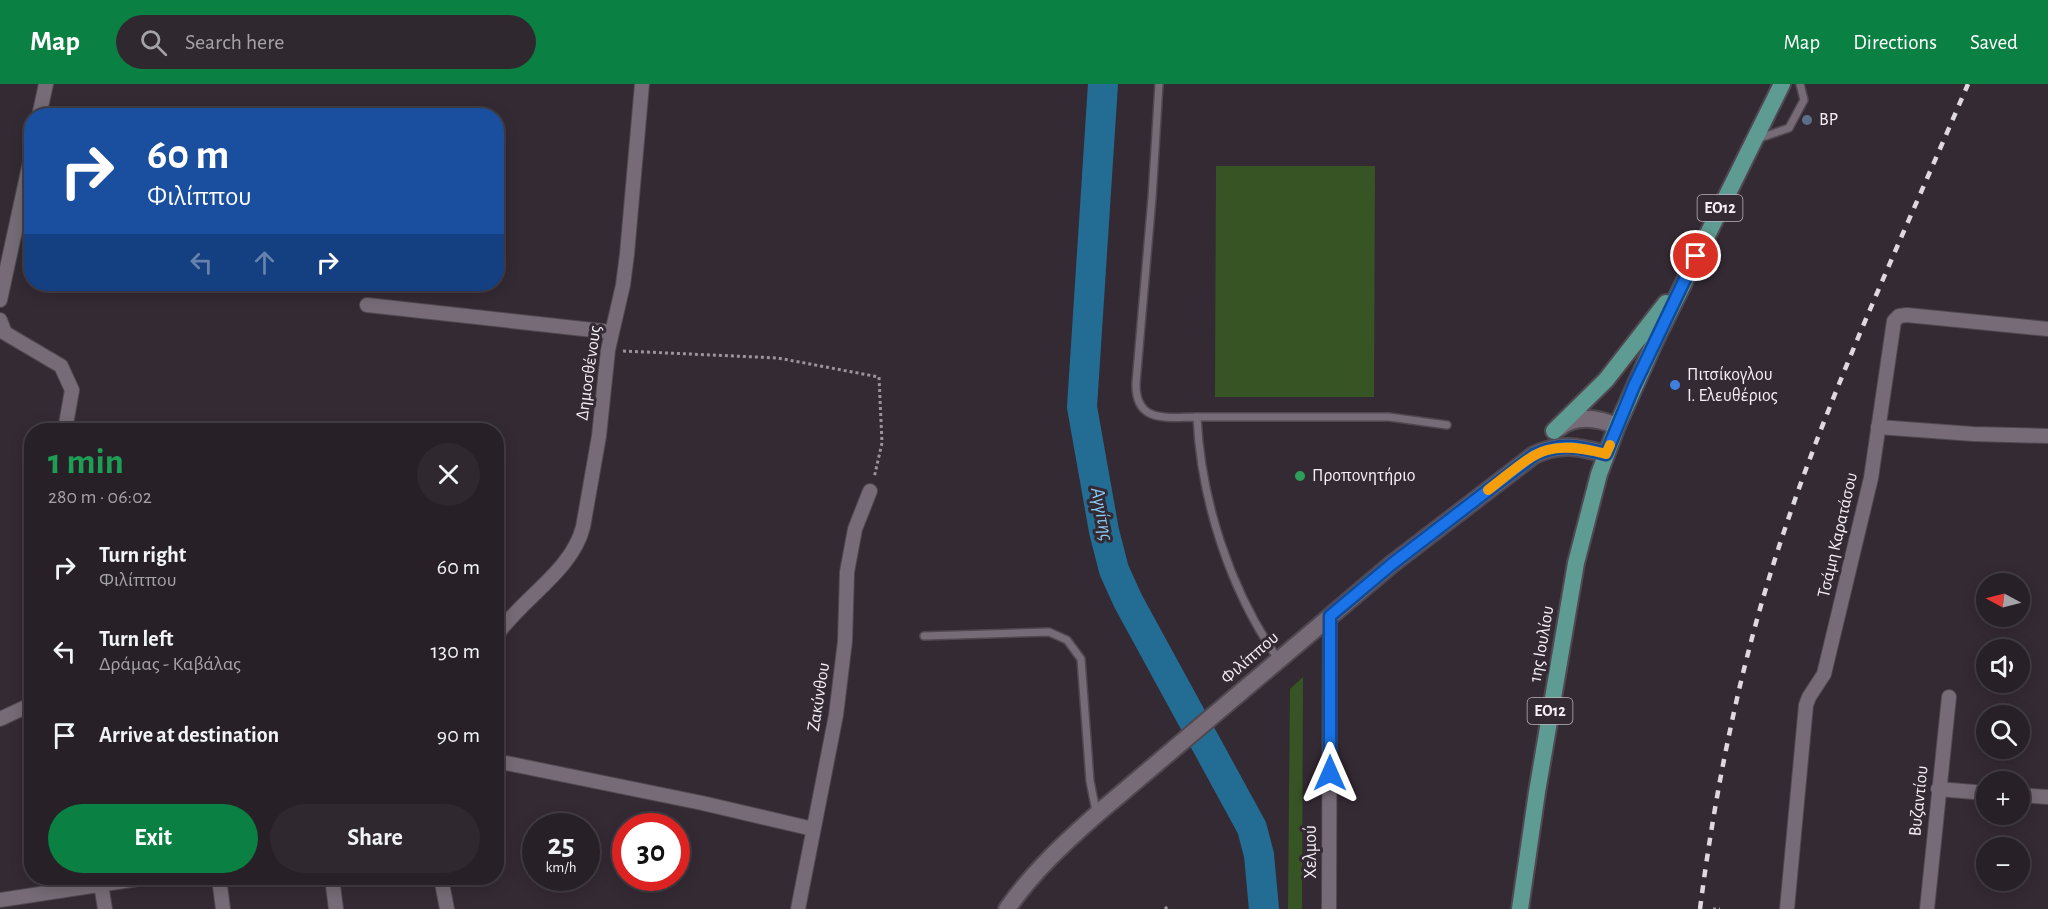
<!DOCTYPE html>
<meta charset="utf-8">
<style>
body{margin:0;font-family:"Alegreya Sans",sans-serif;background:#2f282f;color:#f1f3f6;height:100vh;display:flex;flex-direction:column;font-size:22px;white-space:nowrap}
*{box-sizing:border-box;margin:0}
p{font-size:20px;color:#a4a3a7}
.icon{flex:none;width:33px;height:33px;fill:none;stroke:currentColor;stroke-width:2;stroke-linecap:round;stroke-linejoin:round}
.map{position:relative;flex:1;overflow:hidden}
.panel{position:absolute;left:24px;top:339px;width:480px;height:462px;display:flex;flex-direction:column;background:#272027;border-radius:24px;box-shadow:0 3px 15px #0003,0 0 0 2px #433e44}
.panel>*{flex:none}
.banner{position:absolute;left:24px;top:24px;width:480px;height:183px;border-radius:24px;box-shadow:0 3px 15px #0003,0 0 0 2px #433e44;background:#1a4fa0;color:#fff;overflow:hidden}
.needle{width:39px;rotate:277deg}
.buttons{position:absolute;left:1976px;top:489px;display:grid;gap:12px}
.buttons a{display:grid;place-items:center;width:54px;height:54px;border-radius:50%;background:#272027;box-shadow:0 3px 15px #0003,0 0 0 2px #433e44;font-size:30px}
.speed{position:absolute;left:522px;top:729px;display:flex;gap:12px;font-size:30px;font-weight:700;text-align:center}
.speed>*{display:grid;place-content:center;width:78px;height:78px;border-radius:50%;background:#272027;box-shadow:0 3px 15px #0003,0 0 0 2px #433e44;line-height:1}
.speed small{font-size:15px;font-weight:400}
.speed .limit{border:9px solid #d22;background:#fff;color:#111}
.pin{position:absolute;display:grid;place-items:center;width:51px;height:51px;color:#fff;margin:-26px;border:3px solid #fff;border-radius:50%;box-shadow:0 2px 6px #0007}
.me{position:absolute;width:66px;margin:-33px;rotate:0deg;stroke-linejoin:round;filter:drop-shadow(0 0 4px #0008)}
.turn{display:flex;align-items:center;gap:21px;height:126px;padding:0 24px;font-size:27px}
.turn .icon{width:78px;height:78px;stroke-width:2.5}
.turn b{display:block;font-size:42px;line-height:51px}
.lanes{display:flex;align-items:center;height:57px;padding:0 24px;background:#0003;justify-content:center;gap:30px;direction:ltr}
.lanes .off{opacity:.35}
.round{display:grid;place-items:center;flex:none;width:63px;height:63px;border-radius:32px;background:#2f282f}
.summary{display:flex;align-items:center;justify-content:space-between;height:102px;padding:0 24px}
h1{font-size:36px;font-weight:600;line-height:45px;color:#1e9e55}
.action{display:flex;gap:12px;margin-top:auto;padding:12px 24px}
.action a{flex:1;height:69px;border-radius:36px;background:#0b8043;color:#fff;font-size:24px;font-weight:600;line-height:69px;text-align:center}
.action a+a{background:#2f282f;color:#f1f3f6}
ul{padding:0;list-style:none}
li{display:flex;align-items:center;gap:18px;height:84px;padding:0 24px}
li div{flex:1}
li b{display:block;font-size:22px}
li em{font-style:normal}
header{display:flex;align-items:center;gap:36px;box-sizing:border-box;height:84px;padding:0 30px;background:#0b8043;color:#fff}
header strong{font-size:28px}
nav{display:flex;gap:33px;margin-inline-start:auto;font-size:21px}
.search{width:420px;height:54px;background:#2f282f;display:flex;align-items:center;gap:15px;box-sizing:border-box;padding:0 21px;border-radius:33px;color:#a4a3a7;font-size:22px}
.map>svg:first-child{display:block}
.green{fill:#375424}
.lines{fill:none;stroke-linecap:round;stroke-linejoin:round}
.river{stroke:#236d94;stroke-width:30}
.service-casing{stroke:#504850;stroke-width:10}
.minor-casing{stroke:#504850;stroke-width:16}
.secondary-casing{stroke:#504850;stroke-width:20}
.primary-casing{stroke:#504850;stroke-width:20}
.path{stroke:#9b939b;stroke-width:3;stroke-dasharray:3 3;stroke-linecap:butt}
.service{stroke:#766b76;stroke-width:7}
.minor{stroke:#766b76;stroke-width:14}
.secondary{stroke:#766b76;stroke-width:16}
.primary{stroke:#5e9b92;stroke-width:16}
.rail{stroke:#dfd9df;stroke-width:4.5;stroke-dasharray:8 8;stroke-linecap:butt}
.route-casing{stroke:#114b97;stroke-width:15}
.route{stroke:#1a73e8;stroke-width:10}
.slow{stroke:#f59e0b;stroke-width:10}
.service-dot{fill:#5c6f8a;stroke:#342a34;stroke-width:2}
.shop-dot{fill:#3f7fe0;stroke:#342a34;stroke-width:2}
.leisure-dot{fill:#2e9e5b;stroke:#342a34;stroke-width:2}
.labels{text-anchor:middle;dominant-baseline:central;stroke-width:6;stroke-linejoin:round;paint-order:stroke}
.shield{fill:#342a34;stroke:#bcb5bc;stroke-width:1.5}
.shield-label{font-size:16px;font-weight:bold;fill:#f6f0f6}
.poi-label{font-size:18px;fill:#f6f0f6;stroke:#342a34;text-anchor:start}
.street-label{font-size:18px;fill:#f6f0f6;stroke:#342a34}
.water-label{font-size:20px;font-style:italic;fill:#8bcdf6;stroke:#342a34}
</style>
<header>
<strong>Map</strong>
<div class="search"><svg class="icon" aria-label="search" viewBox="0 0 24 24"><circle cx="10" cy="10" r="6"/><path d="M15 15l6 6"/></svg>Search here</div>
<nav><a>Map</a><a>Directions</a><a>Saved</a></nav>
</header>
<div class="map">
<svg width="2048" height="825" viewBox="0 0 2048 825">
<rect width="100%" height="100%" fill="#342a34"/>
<g class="green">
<path d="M1216,82H1375L1374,313H1215Z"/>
<path d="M1303,593L1302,825H1288L1290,605Z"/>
</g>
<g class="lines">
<path class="river" d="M1103,0L1082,323L1104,447L1114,486L1128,517L1252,744L1259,771L1264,825"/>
<g class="service-casing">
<g id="service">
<path d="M1159,0L1152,114L1136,299C1135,340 1167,333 1197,333C1201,417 1230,506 1278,575"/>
<path d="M1757,55L1789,44L1804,16L1800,0"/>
<path d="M1197,333H1389L1447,341"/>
<path d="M924,552L1049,548L1067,556L1081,575L1090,697L1096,727"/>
</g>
</g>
<g class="minor-casing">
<g id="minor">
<path d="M39,32L46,0"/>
<path d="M0,216L32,69"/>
<path d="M367,221L611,248"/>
<path d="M0,236L5,249L61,282L72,306L65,346"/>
<path d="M1878,343L1973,350L2048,352"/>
<path d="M496,552C521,515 572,487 583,443L599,352L608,266L623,201L627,170L642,0"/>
<path d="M0,635L30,621L32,616"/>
<path d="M496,677L702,719L813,745"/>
<path d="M1938,705L1986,709"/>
<path d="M2019,711L2048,713"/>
<path d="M100,794L105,825"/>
<path d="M219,794L223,825"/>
<path d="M332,794L336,825"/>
<path d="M441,794L447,825"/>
<path d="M0,816L144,794"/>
<path d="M798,825L836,631L845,557L847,488L855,445L870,407"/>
<path d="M1329,825L1330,532"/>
<path d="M1787,825L1806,621L1809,613L1824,590L1871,394L1894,237L1899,232L1907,231L2048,245"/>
<path d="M1927,825L1949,613"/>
</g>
</g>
<g class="secondary-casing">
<g id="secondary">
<path d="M1559,344C1576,330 1598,334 1617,342"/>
<path d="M1007,825C1032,789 1063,760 1097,730L1392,480L1534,371C1561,358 1579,363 1606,370"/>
</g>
</g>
<g class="primary-casing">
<g id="primary">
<path d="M1554,347L1606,296L1666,219"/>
<path d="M1520,825L1537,708L1576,479L1599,390L1617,342L1656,255L1782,0"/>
</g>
</g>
<g class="path">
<path d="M623,267L778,274L879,293L882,359L874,394"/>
<path d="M1165,825L1169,821"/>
<path d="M1713,825H1720"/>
</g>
<use href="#service" class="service"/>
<use href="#minor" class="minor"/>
<use href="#secondary" class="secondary"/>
<use href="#primary" class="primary"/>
<path class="rail" d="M1700,825C1715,707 1739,588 1775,475C1827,312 1901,157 1968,0"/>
</g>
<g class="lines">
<g class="route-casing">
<path id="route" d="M1330,689V532L1392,480L1534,371C1561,358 1579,363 1606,370L1634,302L1696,172"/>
</g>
<use href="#route" class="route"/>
<path class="slow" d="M1488,406C1536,369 1543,354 1606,370L1610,361"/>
</g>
<circle class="service-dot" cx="1807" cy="36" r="6"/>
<circle class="shop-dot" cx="1675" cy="301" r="6"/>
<circle class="leisure-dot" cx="1300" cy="392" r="6"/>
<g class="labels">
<g class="shield">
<rect x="1697.5" y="111" width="45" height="26" rx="4.5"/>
<rect x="1527.5" y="614" width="45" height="26" rx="4.5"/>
</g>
<g class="shield-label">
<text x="1720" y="124">ΕΟ12</text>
<text x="1550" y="627">ΕΟ12</text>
</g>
<g class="poi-label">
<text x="1819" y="36">BP</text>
<text x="1687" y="291">Πιτσίκογλου<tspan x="1687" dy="21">Ι. Ελευθέριος</tspan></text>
<text x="1312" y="392">Προπονητήριο</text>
</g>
<g class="street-label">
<text transform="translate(589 289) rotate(-82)">Δημοσθένους</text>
<text transform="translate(1838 451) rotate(-77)">Τσάμη Καρατάσου</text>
<text transform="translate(1542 560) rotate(-80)">1ης Ιουλίου</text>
<text transform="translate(1250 574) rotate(-41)">Φιλίππου</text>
<text transform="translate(819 613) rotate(-81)">Ζακύνθου</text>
<text transform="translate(1919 717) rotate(-84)">Βυζαντίου</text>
<text transform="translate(1311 768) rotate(-90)">Χελμού</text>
</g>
<g class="water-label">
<text transform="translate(1102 430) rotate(79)">Αγγίτης</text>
</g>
</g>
</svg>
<div class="buttons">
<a><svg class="needle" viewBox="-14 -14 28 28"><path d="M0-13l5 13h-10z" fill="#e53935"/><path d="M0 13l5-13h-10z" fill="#a4a3a7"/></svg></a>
<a><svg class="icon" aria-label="sound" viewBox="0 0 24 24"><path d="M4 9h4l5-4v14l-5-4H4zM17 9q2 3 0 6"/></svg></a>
<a><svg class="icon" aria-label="search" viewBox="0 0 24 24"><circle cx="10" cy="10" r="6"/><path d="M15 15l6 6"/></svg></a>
<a>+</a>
<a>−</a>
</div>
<div class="speed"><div>25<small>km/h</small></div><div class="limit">30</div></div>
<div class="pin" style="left:1696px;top:172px;background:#d93025"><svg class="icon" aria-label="arrive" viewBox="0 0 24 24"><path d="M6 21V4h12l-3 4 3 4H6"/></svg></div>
<svg class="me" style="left:1330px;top:689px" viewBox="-20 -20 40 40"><path d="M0-17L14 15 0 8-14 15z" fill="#1a73e8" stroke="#fff" stroke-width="4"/></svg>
<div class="banner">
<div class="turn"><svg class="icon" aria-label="right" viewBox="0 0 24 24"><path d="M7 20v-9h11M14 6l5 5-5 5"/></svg><div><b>60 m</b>Φιλίππου</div></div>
<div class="lanes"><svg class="icon off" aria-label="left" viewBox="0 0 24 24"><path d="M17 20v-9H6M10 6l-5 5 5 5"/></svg><svg class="icon off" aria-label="ahead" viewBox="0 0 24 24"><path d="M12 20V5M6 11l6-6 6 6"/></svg><svg class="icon" aria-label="right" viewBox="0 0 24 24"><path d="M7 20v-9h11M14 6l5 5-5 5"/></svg></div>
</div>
<section class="panel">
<div class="summary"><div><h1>1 min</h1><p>280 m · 06:02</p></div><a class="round"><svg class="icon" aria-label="close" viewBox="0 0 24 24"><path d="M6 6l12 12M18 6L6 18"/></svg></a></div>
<ul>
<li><svg class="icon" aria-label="right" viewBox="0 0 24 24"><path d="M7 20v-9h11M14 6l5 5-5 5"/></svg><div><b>Turn right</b><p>Φιλίππου</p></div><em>60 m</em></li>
<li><svg class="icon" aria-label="left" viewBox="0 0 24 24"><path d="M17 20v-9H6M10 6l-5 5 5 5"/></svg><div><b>Turn left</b><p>Δράμας - Καβάλας</p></div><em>130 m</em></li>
<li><svg class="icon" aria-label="arrive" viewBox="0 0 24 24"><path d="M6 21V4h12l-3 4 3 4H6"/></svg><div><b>Arrive at destination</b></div><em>90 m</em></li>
</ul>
<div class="action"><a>Exit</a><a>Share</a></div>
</section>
</div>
